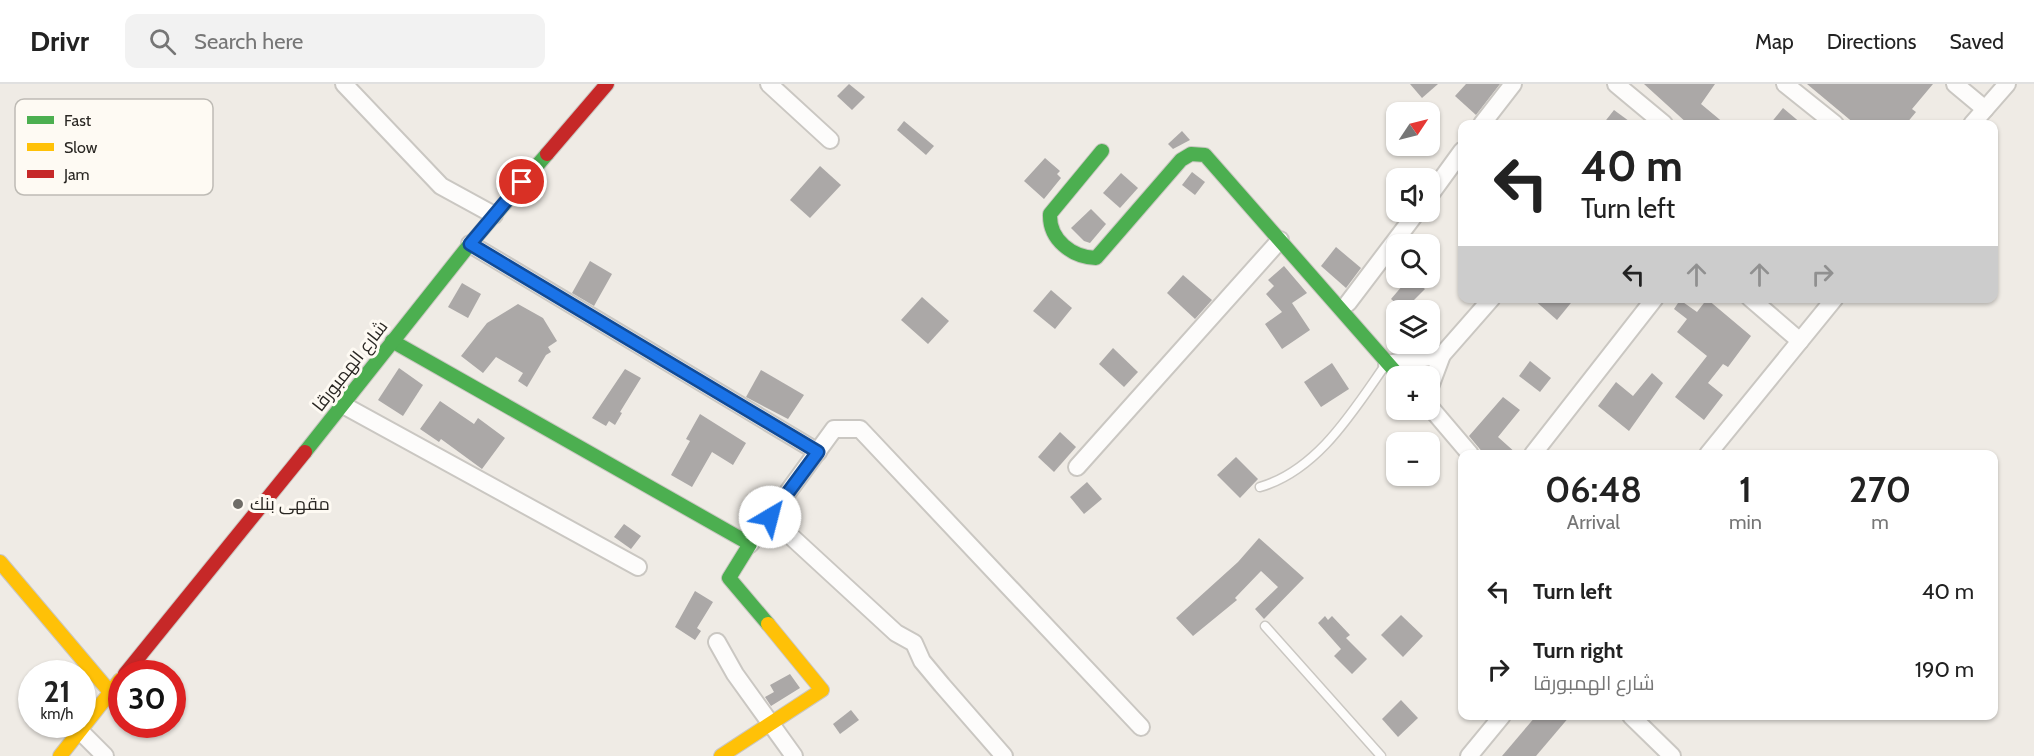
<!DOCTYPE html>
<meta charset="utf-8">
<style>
body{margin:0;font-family:Cabin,Cairo,sans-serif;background:#f2f2f2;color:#222;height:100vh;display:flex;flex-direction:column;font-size:22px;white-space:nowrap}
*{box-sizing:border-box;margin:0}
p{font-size:20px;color:#767676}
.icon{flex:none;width:33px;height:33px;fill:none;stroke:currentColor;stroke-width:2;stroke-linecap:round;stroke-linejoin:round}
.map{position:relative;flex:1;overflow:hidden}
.drawer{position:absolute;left:1458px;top:366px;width:540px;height:270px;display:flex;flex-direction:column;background:#fff;border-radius:12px;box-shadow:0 2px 4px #0004}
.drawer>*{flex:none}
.top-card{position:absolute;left:1458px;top:36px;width:540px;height:183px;border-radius:12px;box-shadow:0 2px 4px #0004;background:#fff;color:#222;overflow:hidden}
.needle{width:39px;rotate:55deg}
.fabs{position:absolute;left:1386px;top:18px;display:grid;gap:12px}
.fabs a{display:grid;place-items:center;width:54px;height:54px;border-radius:12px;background:#fff;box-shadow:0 2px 4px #0004;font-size:30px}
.speed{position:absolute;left:18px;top:576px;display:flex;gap:12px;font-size:30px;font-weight:700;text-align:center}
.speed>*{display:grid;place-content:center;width:78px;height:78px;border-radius:50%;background:#fff;box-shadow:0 2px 4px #0004;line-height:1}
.speed small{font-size:15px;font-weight:400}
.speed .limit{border:9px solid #d22;background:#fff;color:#111}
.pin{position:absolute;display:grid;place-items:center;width:51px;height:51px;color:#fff;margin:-26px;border:3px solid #fff;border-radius:50%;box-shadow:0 2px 6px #0007}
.me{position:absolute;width:66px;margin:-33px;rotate:37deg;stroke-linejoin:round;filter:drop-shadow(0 0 4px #0008)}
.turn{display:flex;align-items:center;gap:21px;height:126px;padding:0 24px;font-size:27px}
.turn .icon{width:78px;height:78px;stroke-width:2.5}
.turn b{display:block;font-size:42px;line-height:51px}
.lanes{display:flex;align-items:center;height:57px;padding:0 24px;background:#0003;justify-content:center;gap:30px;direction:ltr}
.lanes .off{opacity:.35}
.eta{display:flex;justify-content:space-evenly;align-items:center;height:102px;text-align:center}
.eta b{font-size:36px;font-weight:600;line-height:42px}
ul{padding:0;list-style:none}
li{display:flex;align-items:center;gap:18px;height:78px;padding:0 24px}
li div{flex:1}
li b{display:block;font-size:22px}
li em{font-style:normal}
header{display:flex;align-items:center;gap:36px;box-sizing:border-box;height:84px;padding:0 30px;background:#fff;border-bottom:2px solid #e0e0e0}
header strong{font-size:28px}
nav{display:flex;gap:33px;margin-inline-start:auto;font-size:21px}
.search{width:420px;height:54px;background:#f2f2f2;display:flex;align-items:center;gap:15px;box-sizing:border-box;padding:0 21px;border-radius:12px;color:#767676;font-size:22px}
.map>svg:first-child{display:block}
.building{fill:#aba8a7}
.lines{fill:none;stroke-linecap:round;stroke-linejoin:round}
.lane-casing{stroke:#cac7c2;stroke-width:11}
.street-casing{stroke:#cac7c2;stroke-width:20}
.fast-casing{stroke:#cac7c2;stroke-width:16}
.slow-casing{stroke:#cac7c2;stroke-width:16}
.jam-casing{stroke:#cac7c2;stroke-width:16}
.lane{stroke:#fdfcfb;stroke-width:8}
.street{stroke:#fdfcfb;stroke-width:16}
.fast{stroke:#4caf50;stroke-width:14}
.slow{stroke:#ffc107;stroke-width:14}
.jam{stroke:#c62828;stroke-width:14}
.route-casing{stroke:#114b97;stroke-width:15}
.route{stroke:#1a73e8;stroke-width:10}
.poi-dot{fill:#6f6c67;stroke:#fefaf3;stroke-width:2}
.labels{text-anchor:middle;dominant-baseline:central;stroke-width:6;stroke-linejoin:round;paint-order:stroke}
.street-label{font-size:18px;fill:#2a2723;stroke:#fefaf3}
.poi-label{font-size:18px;fill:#2a2723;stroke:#fefaf3;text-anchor:start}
.key{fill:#fefaf3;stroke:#bebbb5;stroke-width:1.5}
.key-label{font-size:16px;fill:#2a2723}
</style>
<header>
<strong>Drivr</strong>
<div class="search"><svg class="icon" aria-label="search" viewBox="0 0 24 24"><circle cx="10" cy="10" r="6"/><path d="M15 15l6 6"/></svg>Search here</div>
<nav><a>Map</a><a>Directions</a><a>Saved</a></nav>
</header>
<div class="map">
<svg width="2034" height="672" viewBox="0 0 2034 672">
<rect width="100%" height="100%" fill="#efebe5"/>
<g class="building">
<path d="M849,0L865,13L852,26L837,12Z"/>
<path d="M1410,0H1438L1422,14Z"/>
<path d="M1466,0H1500L1476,31L1455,12Z"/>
<path d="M1644,0H1715L1701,20L1725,40H1688Z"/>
<path d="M1807,0H1933L1912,25L1916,28L1906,40H1855Z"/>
<path d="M1783,24L1802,40H1770Z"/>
<path d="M1614,26L1633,40H1603Z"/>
<path d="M904,37L934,62L926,71L897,46Z"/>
<path d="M1182,47L1190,56L1173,65L1168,60Z"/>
<path d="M1045,74L1060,87L1057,90L1061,94L1044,115L1024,97Z"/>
<path d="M820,82L841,101L810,134L790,116Z"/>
<path d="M1192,88L1205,98L1195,111L1182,101Z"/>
<path d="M1121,89L1138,104L1120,124L1103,109Z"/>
<path d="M1091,125L1106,140L1090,159L1084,157L1071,144Z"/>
<path d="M1336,163L1361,184L1346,204L1321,182Z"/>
<path d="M590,177L612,190L594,222L572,209Z"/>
<path d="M1284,182L1307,209L1292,219L1310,246L1282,265L1265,240L1282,228L1266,210L1274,202L1268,196Z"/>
<path d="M1183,191L1212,216L1195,235L1167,209Z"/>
<path d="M1409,194L1425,205L1404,226L1391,215Z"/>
<path d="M462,199L481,210L468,234L448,223Z"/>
<path d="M1051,206L1072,224L1055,245L1033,227Z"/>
<path d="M922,213L949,237L928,260L901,236Z"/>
<path d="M1532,214H1575L1557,236Z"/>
<path d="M1707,215L1751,252L1728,283L1723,280L1708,299L1723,311L1704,336L1675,313L1707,272L1677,248L1687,235L1674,225L1680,216L1697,228Z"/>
<path d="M518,220L543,234L557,257L548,263L551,268L546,271L527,303L518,297L523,289L496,273L483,289L461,272L487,239Z"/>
<path d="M1113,264L1138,288L1124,303L1099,280Z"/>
<path d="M1530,277L1551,294L1540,308L1519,292Z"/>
<path d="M1332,279L1349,305L1321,323L1304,298Z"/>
<path d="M399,284L423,301L403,332L378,316Z"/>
<path d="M625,285L641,294L620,328L622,329L615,341L609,337L606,342L592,334Z"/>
<path d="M761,286L804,311L788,335L746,313Z"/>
<path d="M1652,289L1663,299L1629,347L1598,322L1616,298L1633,312Z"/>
<path d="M1503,313L1520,326L1498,353L1517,370H1484L1469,352Z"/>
<path d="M440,317L474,340L478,334L505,354L482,385L441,355L439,358L420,345Z"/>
<path d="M700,330L746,359L733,381L712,368L692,403L671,391L690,357L686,355Z"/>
<path d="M1060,348L1076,363L1054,388L1038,373Z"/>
<path d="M1236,373L1258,395L1240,414L1217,391Z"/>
<path d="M1087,398L1102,415L1084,430L1070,413Z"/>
<path d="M624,440L641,452L631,465L614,453Z"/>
<path d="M1259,454L1304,494L1264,535L1255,525L1278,503L1261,487L1235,514L1237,516L1193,552L1176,534L1238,478Z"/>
<path d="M695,507L713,518L697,544L701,547L695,556L675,543Z"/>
<path d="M1401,531L1423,552L1403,573L1381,551Z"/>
<path d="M1325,532L1328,536L1332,532L1350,551L1346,554L1367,575L1352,590L1334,572L1341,565L1318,539Z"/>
<path d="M790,590L800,604L771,622L765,613L774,608L770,601Z"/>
<path d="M1401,616L1418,634L1398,653L1382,635Z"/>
<path d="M851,626L859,636L840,650L833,640Z"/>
<path d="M1536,632H1570L1536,672H1502Z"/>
</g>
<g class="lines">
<g class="lane-casing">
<g id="lane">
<path d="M1260,403C1318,386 1353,327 1386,280"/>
<path d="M1265,542L1381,672"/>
</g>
</g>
<g class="street-casing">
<g id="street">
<path d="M344,0L441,102L494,131"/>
<path d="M769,0L830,56"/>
<path d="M1616,0L1664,40"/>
<path d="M1785,0L1835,40"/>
<path d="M1955,0L1985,25"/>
<path d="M1482,40L1513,0"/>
<path d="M1972,40L2007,0"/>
<path d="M1430,111L1462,67"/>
<path d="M470,160L818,368"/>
<path d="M1750,214L1800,257"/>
<path d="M1348,219L1417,128"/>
<path d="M1387,280L1442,271"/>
<path d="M1430,303L1442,271L1492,214"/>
<path d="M343,321L638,483"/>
<path d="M1430,323L1470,370"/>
<path d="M1533,370L1655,214"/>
<path d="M1708,370L1835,214"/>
<path d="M1077,383L1280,156"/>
<path d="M770,433L896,549L914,559L922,577L942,601L1004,672"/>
<path d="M750,460L834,345H860L1141,643"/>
<path d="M717,558L735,590L794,672"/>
<path d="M1631,632L1672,672"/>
<path d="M80,647L105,672"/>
<path d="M1469,672L1502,632"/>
</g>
</g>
<g class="fast-casing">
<g id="fast">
<path d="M1102,67L1050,130C1049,156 1072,173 1096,174L1181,76L1191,70L1205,71L1399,292"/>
<path d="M392,257L750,460L729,494L768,540"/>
<path d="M305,368L470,160L547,70"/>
</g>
</g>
<g class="slow-casing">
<g id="slow">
<path d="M0,478L110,608"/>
<path d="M60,672L120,596"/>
<path d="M721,672L822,606L768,540"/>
</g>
</g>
<g class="jam-casing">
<g id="jam">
<path d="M547,70L607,0"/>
<path d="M125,590L305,368"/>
</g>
</g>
<use href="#lane" class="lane"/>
<use href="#street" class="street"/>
<use href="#fast" class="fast"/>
<use href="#slow" class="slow"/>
<use href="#jam" class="jam"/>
</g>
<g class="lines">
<g class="route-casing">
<path id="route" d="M522,98L470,160L818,368L770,433"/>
</g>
<use href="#route" class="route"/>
</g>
<circle class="poi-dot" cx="238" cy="420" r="6"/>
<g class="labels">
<g class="street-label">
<text transform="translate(350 282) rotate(-52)">شارع الهمبورقا</text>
</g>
<g class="poi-label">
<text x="250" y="420">مقهى بنك</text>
</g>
</g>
<rect x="15" y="15" width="198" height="96" rx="9" class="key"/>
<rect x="27" y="32" width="27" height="8" fill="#4caf50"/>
<rect x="27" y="59" width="27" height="8" fill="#ffc107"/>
<rect x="27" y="86" width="27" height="8" fill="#c62828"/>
<g class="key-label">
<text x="64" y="42">Fast</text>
<text x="64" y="69">Slow</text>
<text x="64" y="96">Jam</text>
</g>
</svg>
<div class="fabs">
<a><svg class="needle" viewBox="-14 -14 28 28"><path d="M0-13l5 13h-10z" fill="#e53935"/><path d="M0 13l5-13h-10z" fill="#767676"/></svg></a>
<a><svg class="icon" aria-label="sound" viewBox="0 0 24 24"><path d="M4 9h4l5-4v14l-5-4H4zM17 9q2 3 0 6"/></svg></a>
<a><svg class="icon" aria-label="search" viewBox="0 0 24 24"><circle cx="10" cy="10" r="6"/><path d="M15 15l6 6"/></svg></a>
<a><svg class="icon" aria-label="layers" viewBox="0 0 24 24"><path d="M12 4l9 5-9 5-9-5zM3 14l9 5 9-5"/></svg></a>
<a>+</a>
<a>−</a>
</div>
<div class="speed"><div>21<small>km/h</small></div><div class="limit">30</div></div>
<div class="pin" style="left:522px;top:98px;background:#d93025"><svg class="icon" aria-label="arrive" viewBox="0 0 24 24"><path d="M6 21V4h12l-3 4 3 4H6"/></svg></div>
<svg class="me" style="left:770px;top:433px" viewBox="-20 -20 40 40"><circle r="19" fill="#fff"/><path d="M0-13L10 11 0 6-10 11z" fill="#1a73e8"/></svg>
<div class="top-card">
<div class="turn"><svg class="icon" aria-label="left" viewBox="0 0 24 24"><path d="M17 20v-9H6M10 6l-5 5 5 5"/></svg><div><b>40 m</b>Turn left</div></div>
<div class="lanes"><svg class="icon" aria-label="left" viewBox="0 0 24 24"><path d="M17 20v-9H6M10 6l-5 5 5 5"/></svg><svg class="icon off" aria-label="ahead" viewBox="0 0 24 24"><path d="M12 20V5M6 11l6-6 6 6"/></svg><svg class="icon off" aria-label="ahead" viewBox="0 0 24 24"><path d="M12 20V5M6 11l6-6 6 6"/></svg><svg class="icon off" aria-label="right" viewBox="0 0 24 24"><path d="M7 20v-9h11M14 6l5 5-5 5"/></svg></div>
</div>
<section class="drawer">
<div class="eta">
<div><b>06:48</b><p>Arrival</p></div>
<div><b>1</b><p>min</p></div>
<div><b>270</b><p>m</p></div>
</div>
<ul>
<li><svg class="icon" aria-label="left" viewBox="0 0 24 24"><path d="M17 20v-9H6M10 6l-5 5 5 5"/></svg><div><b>Turn left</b></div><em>40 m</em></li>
<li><svg class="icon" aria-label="right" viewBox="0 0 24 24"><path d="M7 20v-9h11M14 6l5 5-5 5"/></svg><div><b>Turn right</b><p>شارع الهمبورقا</p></div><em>190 m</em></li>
</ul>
</section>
</div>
